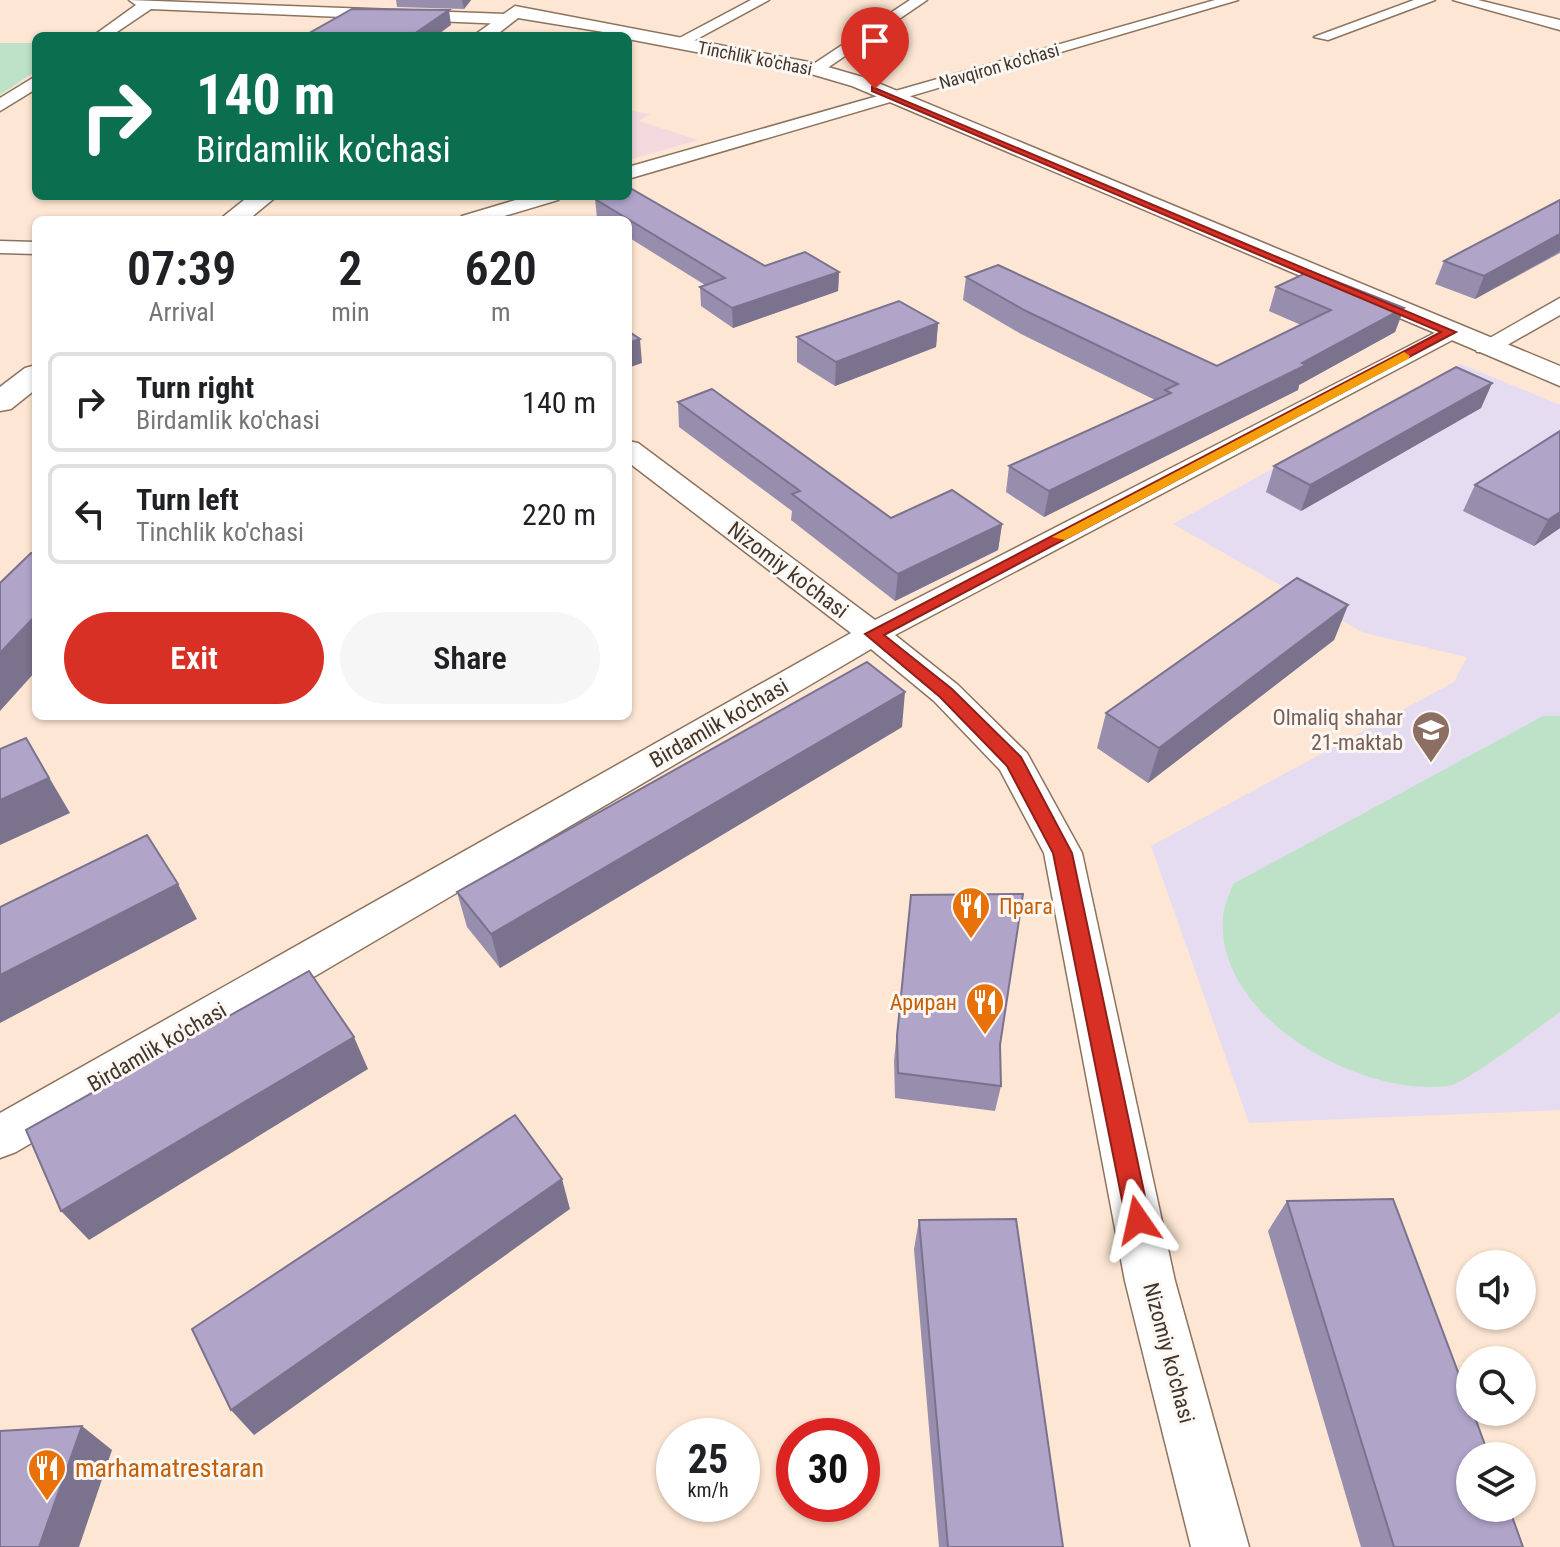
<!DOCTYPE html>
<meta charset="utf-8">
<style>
body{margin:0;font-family:"Roboto Condensed",sans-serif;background:#f6f6f6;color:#202124;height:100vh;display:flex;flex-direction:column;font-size:30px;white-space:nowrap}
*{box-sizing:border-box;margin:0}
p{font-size:26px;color:#757577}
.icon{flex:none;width:44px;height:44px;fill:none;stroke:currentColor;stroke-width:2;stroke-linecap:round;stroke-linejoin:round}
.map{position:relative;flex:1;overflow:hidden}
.details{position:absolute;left:32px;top:216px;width:600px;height:504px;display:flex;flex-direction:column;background:#fff;border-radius:12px;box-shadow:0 2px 6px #0004}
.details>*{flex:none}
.guide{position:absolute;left:32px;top:32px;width:600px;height:168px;border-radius:12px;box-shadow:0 2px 6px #0004;background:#0b6e4f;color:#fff;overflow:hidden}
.fabs{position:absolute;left:1456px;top:1250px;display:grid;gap:16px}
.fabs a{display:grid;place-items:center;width:80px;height:80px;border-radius:50%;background:#fff;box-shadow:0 2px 6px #0004;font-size:40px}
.speed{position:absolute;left:656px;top:1418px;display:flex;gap:16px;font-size:40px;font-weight:700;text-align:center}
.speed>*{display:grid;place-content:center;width:104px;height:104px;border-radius:50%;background:#fff;box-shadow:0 2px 6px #0004;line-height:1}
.speed small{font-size:20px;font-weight:400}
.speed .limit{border:12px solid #d22;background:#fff;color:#111}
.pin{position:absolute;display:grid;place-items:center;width:68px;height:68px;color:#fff;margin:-82px -34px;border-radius:50% 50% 50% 0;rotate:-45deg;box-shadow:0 0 8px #0007}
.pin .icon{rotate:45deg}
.me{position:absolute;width:88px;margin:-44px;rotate:349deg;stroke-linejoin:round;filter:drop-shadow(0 0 6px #0008)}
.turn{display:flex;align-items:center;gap:28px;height:168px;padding:0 32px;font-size:36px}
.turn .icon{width:104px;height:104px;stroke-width:2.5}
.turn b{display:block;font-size:56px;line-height:68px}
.eta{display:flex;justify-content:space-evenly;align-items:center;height:136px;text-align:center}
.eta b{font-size:48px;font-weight:600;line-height:56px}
.action{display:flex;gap:16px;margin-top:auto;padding:16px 32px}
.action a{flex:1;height:92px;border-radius:48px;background:#d93025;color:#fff;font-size:32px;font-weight:600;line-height:92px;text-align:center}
.action a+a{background:#f6f6f6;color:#202124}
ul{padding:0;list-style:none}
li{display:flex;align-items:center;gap:24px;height:100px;margin:0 16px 12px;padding:0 16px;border:4px solid #e0e0e0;border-radius:12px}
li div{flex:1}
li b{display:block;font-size:30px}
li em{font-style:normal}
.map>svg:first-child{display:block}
.industrial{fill:#f3d9de}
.education{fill:#e5dcf1}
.green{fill:#bde2c8}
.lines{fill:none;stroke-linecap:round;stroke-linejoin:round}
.minor-casing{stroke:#8d735e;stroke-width:3}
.major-casing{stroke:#8d735e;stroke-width:3}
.minor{fill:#fff;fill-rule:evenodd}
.major{fill:#fff;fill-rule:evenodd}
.wall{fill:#978dad}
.shaded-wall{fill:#7b738d}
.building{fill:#b0a4c9;stroke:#7b738d;stroke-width:2}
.route{fill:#d93025;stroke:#8d1f18;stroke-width:2}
.slow{fill:#f59e0b}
.labels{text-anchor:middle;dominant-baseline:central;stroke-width:6;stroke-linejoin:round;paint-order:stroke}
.far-street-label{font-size:18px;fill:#41362d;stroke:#fcf7f2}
.street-label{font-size:22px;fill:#41362d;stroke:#fcf7f2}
.education-label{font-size:22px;fill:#785e54;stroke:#fcf7f2;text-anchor:end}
.food-label{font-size:22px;fill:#c56008;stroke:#fcf7f2;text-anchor:start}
.near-food-label{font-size:26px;fill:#c56008;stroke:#fcf7f2;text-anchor:start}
</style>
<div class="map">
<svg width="1560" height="1547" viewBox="0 0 1560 1547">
<rect width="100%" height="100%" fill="#fde6d3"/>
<path class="industrial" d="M628,110L650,114L639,121L698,140L628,160Z"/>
<path class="education" d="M1461,364L1560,405V1110L1249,1123L1151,846L1454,682L1467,657L1364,633L1173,524Z"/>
<g class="green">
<path d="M0,43H36V71L0,95Z"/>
<path d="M1543,716H1560V1012C1540,1026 1466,1084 1448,1086C1361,1097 1216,1019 1223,918C1223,907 1230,894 1233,884Z"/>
</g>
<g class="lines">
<g class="minor-casing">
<g id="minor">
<path d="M129,0L506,14L514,19L506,24L151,9L111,36H93L136,5Z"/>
<path d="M751,0H769L684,46L670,43Z"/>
<path d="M910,0H927L820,73H808L806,69Z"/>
<path d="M1215,0H1238L628,179V167Z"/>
<path d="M1414,0H1435L1328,40L1314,37Z"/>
<path d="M1453,0H1478L1560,20V30Z"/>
<path d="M36,76V89L0,111V98Z"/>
<path d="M529,196H561L558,200L491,220H459L462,216Z"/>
<path d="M0,241L36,242V254L0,253Z"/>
<path d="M1560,298V315L1495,352H1477L1474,347Z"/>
<path d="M1450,325L1458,327L1462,332L1458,337L895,635L958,685L1027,753L1082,853L1175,1281L1249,1547H1191L1125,1281L1044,853L1000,770L934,701L871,649L16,1152L0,1158V1113L851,633L628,462V441L638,443L875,620Z"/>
</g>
</g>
<g class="major-casing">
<g id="major">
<path d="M515,6L814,63L866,78L1560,366V386L852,86L811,74L628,39V36L518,18L495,36H473Z"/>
<path d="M249,196H277L248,220H219Z"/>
<path d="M36,365V389L11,409L0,411V387L25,368Z"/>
</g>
</g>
<use href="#minor" class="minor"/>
<use href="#major" class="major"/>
</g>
<g class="wall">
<path d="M396,0H471L464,9L397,7Z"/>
<path d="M595,199L765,266L839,272L838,291L733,328L701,306L700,287L705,285L628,237V220H600L597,218Z"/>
<path d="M1560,200V253L1475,299L1435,284L1444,261Z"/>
<path d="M966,277L1217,366L1301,325L1269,311L1276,287L1404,308L1395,332L1299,385L1298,390L1044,517L1006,492L1009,466L1155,400L1021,334L963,300Z"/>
<path d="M938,323L936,347L835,386L797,362V337Z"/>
<path d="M1492,383L1481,408L1301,511L1266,492L1274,466Z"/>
<path d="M678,402L891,518L1002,524L998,550L895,601L791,520L792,511L679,427Z"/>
<path d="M1560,431V528L1534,546L1463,511L1475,485Z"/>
<path d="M1348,605L1334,640L1148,783L1097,748L1106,713Z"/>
<path d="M902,727L500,968L467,927L457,892Z"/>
<path d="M908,921L1000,1045L1001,1086L995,1111L895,1098L894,1061Z"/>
<path d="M1287,1201L1523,1547H1361L1268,1231Z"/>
<path d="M919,1220L1063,1547H939L914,1249Z"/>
</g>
<g class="shaded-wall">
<path d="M462,0H471L464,9Z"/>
<path d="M449,10L451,25L436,36H411Z"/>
<path d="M1560,234V250L1559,252L1475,299L1484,276Z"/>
<path d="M839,272L838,291L733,328L732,308Z"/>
<path d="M1404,308L1395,332L1299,385L1298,390L1044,517L1049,491Z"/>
<path d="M938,323L936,347L835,386L836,362Z"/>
<path d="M640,339L642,363L628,368V343Z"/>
<path d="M1492,383L1481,408L1301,511L1310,485Z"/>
<path d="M1560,512V528L1534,546L1548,520Z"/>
<path d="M1002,524L998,550L895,601L898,574Z"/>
<path d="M1348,605L1334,640L1148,783L1159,748Z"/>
<path d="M36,615V671L0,711V653Z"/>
<path d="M905,692L902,727L500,968L491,934Z"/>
<path d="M26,738L70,813L0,845V800Z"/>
<path d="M178,884L197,919L0,1023V975Z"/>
<path d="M354,1037L368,1069L89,1240L61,1211Z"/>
<path d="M562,1179L570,1209L254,1435L231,1410Z"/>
<path d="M82,1426L112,1450L79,1547H39Z"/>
</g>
<g class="building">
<path d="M352,9L449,10L411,36H304Z"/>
<path d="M628,188H630L765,266L805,252L839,272L732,308L700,287L725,278L595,199L605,196H628Z"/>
<path d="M1560,200V234L1484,276L1444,261Z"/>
<path d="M998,265L1217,366L1331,310L1276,287L1310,271L1404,308L1302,363L1306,365L1049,491L1009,466L1171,393L1165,390L1178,384L1024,310L966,277Z"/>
<path d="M899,301L938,323L836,362L797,337Z"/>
<path d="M628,331L640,339L628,343Z"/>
<path d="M1456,367L1492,383L1310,485L1274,466Z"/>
<path d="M712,389L891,518L952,490L1002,524L898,574L792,494L800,491L678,402Z"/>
<path d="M1560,431V512L1548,520L1475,485Z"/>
<path d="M31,553H36V615L0,653V583Z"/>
<path d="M1297,578L1348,605L1159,748L1106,713Z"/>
<path d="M867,662L905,692L491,934L457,892Z"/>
<path d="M26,738L49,778L0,800V749Z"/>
<path d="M147,835L178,884L0,975V907Z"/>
<path d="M1023,894L1000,1045L1001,1086L898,1073L897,1036L911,895Z"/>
<path d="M309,971L354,1037L61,1211L26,1130Z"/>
<path d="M515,1115L562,1179L231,1410L192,1329Z"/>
<path d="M1393,1199L1470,1404V1412H1473L1489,1456H1470V1508H1509L1523,1547H1394L1287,1201Z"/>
<path d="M1016,1219L1063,1547H948L919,1220Z"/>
<path d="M82,1426L39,1547H0V1431Z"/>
</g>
<path class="route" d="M872,87L1456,332L884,635L952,689L1021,757L1072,853L1150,1220L1146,1229L1138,1232L1129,1229L1126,1220L1053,853L1007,766L940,697L865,634L1441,332L872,91Z"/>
<path class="slow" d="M1404,352L1410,356L1408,359L1065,540L1052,537Z"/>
<defs>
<g id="school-pin" transform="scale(2)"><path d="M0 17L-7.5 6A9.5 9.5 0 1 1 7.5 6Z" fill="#8d6e63" stroke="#fcf7f2"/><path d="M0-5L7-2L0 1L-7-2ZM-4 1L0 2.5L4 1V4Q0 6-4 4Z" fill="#fff"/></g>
<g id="restaurant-pin" transform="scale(2)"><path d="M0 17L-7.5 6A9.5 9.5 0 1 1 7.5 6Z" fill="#e8710a" stroke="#fcf7f2"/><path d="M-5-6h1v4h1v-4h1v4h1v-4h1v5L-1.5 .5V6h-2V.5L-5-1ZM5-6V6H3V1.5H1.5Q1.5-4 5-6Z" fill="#fff"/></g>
</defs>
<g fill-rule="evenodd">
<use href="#school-pin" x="1431" y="730"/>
<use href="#restaurant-pin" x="971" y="906"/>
<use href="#restaurant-pin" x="985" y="1002"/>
<use href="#restaurant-pin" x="47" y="1468"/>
</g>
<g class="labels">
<g class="far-street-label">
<text transform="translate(755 58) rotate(11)">Tinchlik ko'chasi</text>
<text transform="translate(999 66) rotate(-16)">Navqiron ko'chasi</text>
</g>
<g class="street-label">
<text transform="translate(788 570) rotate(37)">Nizomiy ko'chasi</text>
<text transform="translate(719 723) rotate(-30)">Birdamlik ko'chasi</text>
<text transform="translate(157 1047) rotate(-30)">Birdamlik ko'chasi</text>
<text transform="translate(1169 1353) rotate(75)">Nizomiy ko'chasi</text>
</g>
<g class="education-label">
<text x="1403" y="717">Olmaliq shahar<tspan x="1403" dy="25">21-maktab</tspan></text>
</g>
<g class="food-label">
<text x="999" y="906">Прага</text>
<text x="957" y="1002" text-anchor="end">Ариран</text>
</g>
<g class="near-food-label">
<text x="75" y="1468">marhamatrestaran</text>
</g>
</g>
</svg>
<div class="fabs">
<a><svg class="icon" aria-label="sound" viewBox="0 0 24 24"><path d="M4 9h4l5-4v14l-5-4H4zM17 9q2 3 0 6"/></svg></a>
<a><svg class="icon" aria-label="search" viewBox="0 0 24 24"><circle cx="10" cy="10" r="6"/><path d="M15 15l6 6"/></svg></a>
<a><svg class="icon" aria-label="layers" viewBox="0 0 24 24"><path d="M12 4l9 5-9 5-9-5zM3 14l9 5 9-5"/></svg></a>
</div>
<div class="speed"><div>25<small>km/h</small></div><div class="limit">30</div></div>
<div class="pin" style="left:875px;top:89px;background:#d93025"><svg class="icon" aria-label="arrive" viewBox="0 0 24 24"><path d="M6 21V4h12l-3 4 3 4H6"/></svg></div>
<svg class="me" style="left:1138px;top:1220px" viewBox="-20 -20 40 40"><path d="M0-17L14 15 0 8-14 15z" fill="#d93025" stroke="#fff" stroke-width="4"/></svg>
<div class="guide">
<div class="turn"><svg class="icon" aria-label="right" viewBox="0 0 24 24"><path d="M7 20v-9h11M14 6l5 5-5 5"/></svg><div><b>140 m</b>Birdamlik ko'chasi</div></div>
</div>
<section class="details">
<div class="eta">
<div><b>07:39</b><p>Arrival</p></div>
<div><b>2</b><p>min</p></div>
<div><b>620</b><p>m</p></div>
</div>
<ul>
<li><svg class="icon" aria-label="right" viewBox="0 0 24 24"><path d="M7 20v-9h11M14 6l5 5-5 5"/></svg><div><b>Turn right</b><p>Birdamlik ko'chasi</p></div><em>140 m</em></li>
<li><svg class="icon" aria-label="left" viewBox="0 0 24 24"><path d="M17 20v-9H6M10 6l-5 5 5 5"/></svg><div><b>Turn left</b><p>Tinchlik ko'chasi</p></div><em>220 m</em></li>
</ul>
<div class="action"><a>Exit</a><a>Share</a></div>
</section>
</div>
